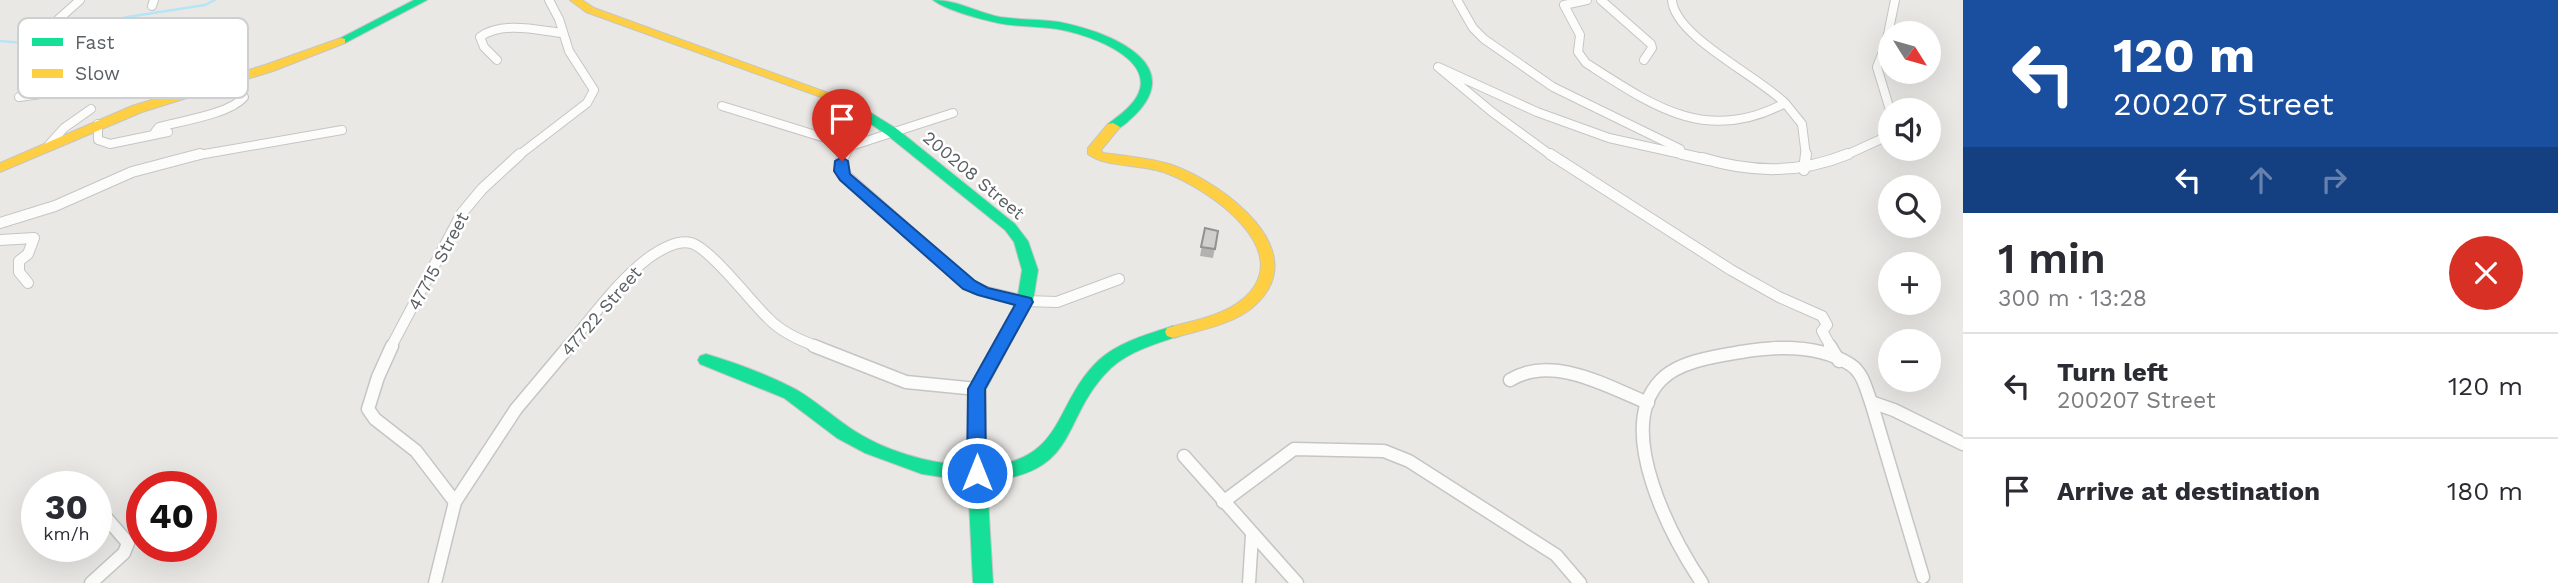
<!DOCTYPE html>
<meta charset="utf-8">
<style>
body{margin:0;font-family:"Work Sans",sans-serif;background:#f2f2f3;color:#2b2b33;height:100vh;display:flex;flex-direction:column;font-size:26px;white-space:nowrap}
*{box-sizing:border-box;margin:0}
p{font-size:23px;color:#7c7c81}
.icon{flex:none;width:38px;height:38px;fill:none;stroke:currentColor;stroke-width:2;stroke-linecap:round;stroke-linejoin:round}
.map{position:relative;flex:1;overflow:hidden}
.sheet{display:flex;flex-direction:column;background:#fff;width:595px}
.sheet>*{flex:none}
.top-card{background:#1a4fa0;color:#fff;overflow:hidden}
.needle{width:46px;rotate:127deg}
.buttons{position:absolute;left:1878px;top:21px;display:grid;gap:14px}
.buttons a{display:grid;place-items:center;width:63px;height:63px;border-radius:50%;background:#fff;box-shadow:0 7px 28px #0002;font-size:35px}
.speed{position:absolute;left:21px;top:471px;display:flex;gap:14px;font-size:35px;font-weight:700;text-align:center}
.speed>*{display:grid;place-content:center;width:91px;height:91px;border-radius:50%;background:#fff;box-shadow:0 7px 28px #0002;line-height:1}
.speed small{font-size:18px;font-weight:400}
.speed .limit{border:10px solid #d22;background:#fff;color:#111}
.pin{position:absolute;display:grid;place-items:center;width:60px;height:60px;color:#fff;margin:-72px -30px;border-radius:50% 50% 50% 0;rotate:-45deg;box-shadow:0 0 7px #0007}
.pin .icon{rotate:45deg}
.me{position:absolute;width:77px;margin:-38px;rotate:0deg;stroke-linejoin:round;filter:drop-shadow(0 0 5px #0008)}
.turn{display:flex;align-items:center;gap:24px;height:147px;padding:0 35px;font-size:32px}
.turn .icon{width:91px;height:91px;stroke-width:2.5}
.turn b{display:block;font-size:49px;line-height:60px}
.lanes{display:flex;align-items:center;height:66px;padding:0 35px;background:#0003;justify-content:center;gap:35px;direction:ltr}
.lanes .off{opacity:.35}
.round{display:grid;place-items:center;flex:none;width:74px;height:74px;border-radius:37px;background:#f2f2f3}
.head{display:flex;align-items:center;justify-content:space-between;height:119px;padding:0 35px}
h1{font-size:42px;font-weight:600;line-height:52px}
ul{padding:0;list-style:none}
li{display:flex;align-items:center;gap:21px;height:105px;padding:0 35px;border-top:2px solid #e1e1e2}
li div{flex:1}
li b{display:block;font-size:26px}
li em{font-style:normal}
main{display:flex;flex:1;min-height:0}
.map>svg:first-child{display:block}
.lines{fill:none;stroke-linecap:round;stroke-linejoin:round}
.stream{stroke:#b6e5f7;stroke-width:2.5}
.street-far2-casing{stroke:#c6c5c6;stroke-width:10}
.street-far1-casing{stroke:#c6c5c6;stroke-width:12}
.street-casing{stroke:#c6c5c6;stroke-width:15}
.fast-casing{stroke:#c5c5c5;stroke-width:2}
.slow-casing{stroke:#c5c5c5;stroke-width:2}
.street-far2{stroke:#fcfcfb;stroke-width:8}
.street-far1{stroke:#fcfcfb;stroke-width:10}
.street{stroke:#fcfcfb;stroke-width:12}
.fast{fill:#16e098;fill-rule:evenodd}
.slow{fill:#ffcf43;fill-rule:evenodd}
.wall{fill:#b4b2b1}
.building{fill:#d1cfce;stroke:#929190;stroke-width:2}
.route{fill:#1a73e8;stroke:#114b97;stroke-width:2}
.labels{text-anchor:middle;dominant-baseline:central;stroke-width:5;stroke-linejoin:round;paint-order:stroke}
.street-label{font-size:18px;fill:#5a5f63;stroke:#fff}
.key{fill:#fff;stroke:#cecfd0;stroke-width:2}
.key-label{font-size:19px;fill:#5a5f63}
</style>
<main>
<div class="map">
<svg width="1963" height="583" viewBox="0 0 1963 583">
<rect width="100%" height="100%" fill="#eae8e5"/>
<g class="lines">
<path class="stream" d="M0,41L23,43L127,17L205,5L215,0"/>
<g class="street-far2-casing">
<g id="street-far2">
<path d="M1457,0L1473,28L1484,39L1553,87L1680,149"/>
<path d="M1587,0L1564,5L1580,35L1578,52L1586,63C1653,106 1707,145 1785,103L1802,124L1806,156"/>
<path d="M1601,0L1651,44L1652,48L1644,60"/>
<path d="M1672,0C1675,37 1757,75 1785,103"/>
<path d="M152,6L154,0"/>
<path d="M53,24L80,0"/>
<path d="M497,60L484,47L480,37C502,21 537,30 562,33"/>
<path d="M131,81L137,69L169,55"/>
<path d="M19,97C89,87 143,77 214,85"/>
<path d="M722,106L851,146"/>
<path d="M1890,110L1877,67L1886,44L1895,0"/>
<path d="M98,124V140L110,144L168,132L164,129L155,132L159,127C181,121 230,114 244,97L233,79"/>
<path d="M47,147L64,128L91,109"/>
<path d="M193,156L342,130"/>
<path d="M518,156L587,103L594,90L569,51L559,19L549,0"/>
<path d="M844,156L851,146L953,113"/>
<path d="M1552,156L1492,112L1438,67L1537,112L1609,138L1690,156"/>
<path d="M1844,156L1890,135"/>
</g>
</g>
<g class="street-far1-casing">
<g id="street-far1">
<path d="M845,154L841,161V171L975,289L1025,301L1057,302L1119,279"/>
<path d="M1550,154L1731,270L1779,297L1822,316L1827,325L1822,331L1831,347"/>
<path d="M1682,154L1708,160"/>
<path d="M1702,158C1752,173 1799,174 1848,154"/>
<path d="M1804,170L1806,154"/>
<path d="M0,223L55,206L132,172L200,154"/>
<path d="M0,240L34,238L28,254L19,261V272L28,283"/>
<path d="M391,347L462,213L482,189L520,154"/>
<path d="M567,347C592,318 616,283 647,259C658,251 676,239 691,243C710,248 752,303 768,318C781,332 801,341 819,347"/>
<path d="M1774,347H1791"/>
</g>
</g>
<g class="street-casing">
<g id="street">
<path d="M392,346L378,377L368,409L375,419L416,451L455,502"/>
<path d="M814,346L906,382L977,389"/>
<path d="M1830,346L1839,361"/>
<path d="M1510,380C1553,354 1606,386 1648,403"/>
<path d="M1871,402L1923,577"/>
<path d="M1184,456L1297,583"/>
<path d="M1223,502L1294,449L1384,451L1409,461L1556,555L1580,583"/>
<path d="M91,583L124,553L128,543L96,506"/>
<path d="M435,583L455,502L516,409L569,346"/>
<path d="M1249,583L1252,535"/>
<path d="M1702,583C1672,538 1613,429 1661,380C1679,361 1717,356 1741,352C1776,346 1819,344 1851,365C1863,373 1866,389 1871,402L1894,410L1963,444"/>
</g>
</g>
<g class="fast-casing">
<g id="fast">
<path d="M414,0H427L345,43H337L335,41Z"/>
<path d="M933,0C957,0 976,12 1000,17C1020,20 1040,19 1059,22C1102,30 1189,61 1135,115C1127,122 1119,132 1108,130V124C1120,115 1136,104 1140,89C1149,54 1082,33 1057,29C1037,26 1017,27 998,23C980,19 946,10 933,0Z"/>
<path d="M847,98L897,129L1015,224L1028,241L1038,270L1033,301L986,389V466C1066,460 1053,403 1099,360C1119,342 1148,334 1173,326L1181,332L1179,336C1155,344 1130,351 1111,368C1059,418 1082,473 987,481L993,583H973L968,481L922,474L865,453L837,438L784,398L700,364L698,360L700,356L706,354C736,363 769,375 797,390C816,401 832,416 850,428C884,451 927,463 968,466V389L1017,301L1022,270L1014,242L1005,230L887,135L843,105L841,102Z"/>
</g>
</g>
<g class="slow-casing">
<g id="slow">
<path d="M570,0H582L594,8L853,102L851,105H843L586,12Z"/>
<path d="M341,38L345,39V43L273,71L142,112L0,172V163L132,106L265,65Z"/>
<path d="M1113,123L1120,127L1101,150L1103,153C1126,156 1150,158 1172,165C1223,183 1317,252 1253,307C1232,325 1199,330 1173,338L1167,336L1165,332L1167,328C1192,321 1223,316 1243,299C1299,251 1209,189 1166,173C1144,164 1105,168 1088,154V148L1108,124Z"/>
</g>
</g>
<use href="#street-far2" class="street-far2"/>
<use href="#street-far1" class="street-far1"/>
<use href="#street" class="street"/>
<use href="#fast" class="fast"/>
<use href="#slow" class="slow"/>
</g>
<path class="wall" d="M1205,228L1218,231L1213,258L1200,256Z"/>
<path class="building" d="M1205,228L1218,231L1215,249L1201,247Z"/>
<path class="route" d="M842,157L848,161L850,174L975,281L988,288L1031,298L1033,302L985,389L986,473L984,478L977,480L970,478L967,473L968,389L1015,305L978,295L963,289L840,180L834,171L835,161Z"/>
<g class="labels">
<g class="street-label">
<text transform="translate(974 175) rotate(40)">200208 Street</text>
<text transform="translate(438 261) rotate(-62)">47715 Street</text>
<text transform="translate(601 311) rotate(-49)">47722 Street</text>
</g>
</g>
<rect x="18" y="18" width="230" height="80" rx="10" class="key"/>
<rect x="32" y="38" width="31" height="8" fill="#16e098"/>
<rect x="32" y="69" width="31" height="9" fill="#ffcf43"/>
<g class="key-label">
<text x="75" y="49">Fast</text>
<text x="75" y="80">Slow</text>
</g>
</svg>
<div class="buttons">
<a><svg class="needle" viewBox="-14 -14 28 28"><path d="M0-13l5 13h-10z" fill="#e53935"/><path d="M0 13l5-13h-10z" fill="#7c7c81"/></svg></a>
<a><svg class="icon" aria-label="sound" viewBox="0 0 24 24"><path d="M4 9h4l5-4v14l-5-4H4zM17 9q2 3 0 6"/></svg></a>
<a><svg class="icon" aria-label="search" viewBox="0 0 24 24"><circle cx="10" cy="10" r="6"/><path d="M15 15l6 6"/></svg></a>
<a>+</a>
<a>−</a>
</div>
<div class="speed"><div>30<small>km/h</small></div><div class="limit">40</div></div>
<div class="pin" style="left:842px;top:161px;background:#d93025"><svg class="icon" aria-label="arrive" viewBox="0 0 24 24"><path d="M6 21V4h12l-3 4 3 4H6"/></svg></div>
<svg class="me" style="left:977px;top:473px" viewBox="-20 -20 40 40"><circle r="17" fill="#1a73e8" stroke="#fff" stroke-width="3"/><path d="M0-11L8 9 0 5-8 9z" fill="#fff"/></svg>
</div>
<section class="sheet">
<div class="top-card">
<div class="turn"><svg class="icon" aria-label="left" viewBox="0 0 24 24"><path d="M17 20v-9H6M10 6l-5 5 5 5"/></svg><div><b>120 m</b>200207 Street</div></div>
<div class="lanes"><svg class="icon" aria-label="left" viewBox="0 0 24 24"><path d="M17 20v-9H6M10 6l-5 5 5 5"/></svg><svg class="icon off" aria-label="ahead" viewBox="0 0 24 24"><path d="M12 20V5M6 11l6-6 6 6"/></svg><svg class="icon off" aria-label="right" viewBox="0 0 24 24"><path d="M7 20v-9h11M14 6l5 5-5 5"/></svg></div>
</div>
<div class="head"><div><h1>1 min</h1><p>300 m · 13:28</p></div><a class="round" style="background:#d93025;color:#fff"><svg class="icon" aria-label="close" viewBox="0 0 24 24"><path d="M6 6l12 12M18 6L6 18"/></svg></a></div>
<ul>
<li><svg class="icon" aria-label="left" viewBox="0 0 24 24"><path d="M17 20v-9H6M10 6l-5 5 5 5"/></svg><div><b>Turn left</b><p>200207 Street</p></div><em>120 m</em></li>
<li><svg class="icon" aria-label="arrive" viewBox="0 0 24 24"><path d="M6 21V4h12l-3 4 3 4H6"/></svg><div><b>Arrive at destination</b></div><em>180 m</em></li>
</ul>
</section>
</main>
